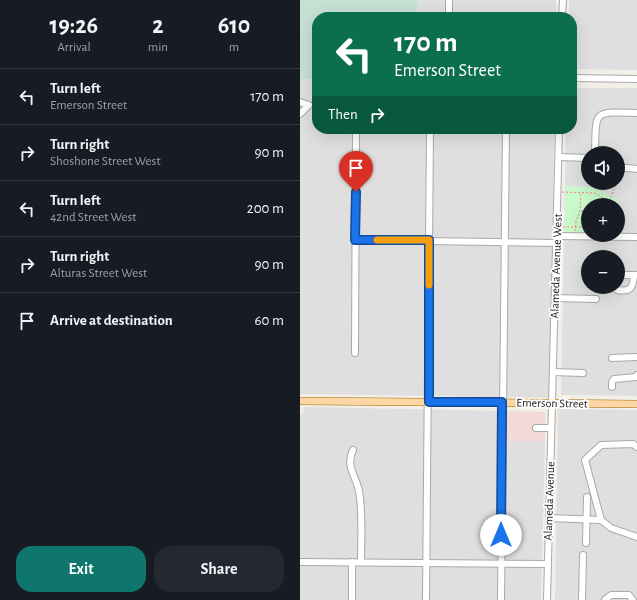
<!DOCTYPE html>
<meta charset="utf-8">
<style>
body{margin:0;font-family:"Alegreya Sans",sans-serif;background:#242831;color:#f1f3f6;height:100vh;display:flex;flex-direction:column;font-size:15px;white-space:nowrap}
*{box-sizing:border-box;margin:0}
p{font-size:13px;color:#9ea1a6}
.icon{flex:none;width:22px;height:22px;fill:none;stroke:currentColor;stroke-width:2;stroke-linecap:round;stroke-linejoin:round}
.map{position:relative;flex:1;overflow:hidden}
.details{display:flex;flex-direction:column;background:#171b24;width:300px}
.details>*{flex:none}
.hud{position:absolute;left:12px;top:12px;width:265px;height:122px;border-radius:16px;box-shadow:0 4px 16px #0002;background:#0b6e4f;color:#fff;overflow:hidden}
.buttons{position:absolute;left:281px;top:146px;display:grid;gap:8px}
.buttons a{display:grid;place-items:center;width:44px;height:44px;border-radius:50%;background:#171b24;box-shadow:0 4px 16px #0002;font-size:20px}
.pin{position:absolute;display:grid;place-items:center;width:34px;height:34px;color:#fff;margin:-41px -17px;border-radius:50% 50% 50% 0;rotate:-45deg;box-shadow:0 0 4px #0007}
.pin .icon{rotate:45deg}
.me{position:absolute;width:44px;margin:-22px;rotate:0deg;stroke-linejoin:round;filter:drop-shadow(0 0 3px #0008)}
.turn{display:flex;align-items:center;gap:14px;height:84px;padding:0 16px;font-size:18px}
.turn .icon{width:52px;height:52px;stroke-width:2.5}
.turn b{display:block;font-size:28px;line-height:34px}
.then{display:flex;align-items:center;height:38px;padding:0 16px;background:#0003;gap:8px;font-size:15px}
.eta{display:flex;justify-content:space-evenly;align-items:center;height:68px;text-align:center}
.eta b{font-size:24px;font-weight:600;line-height:28px}
.button{display:flex;gap:8px;margin-top:auto;padding:8px 16px}
.button a{flex:1;height:46px;border-radius:16px;background:#0f766e;color:#fff;font-size:16px;font-weight:600;line-height:46px;text-align:center}
.button a+a{background:#242831;color:#f1f3f6}
ul{padding:0;list-style:none}
li{display:flex;align-items:center;gap:12px;height:56px;padding:0 16px;border-top:1px solid #363941}
li div{flex:1}
li b{display:block;font-size:15px}
li em{font-style:normal}
main{display:flex;flex:1;min-height:0}
.map>svg:first-child{display:block}
.residential{fill:#e0dfdf;fill-rule:evenodd}
.commercial{fill:#f2dad9}
.wetland{fill:#c6e0d4}
.park{fill:#c8facc}
.lines{fill:none;stroke-linecap:round;stroke-linejoin:round}
.minor-casing{stroke:#a9a9a9;stroke-width:8}
.major-casing{stroke:#a06b00;stroke-width:8}
.path{stroke:#fa8072;stroke-width:1;stroke-dasharray:2 2;stroke-linecap:butt}
.minor{stroke:#fff;stroke-width:6}
.major{stroke:#fcd6a4;stroke-width:7}
.route-casing{stroke:#114b97;stroke-width:10}
.route{stroke:#1a73e8;stroke-width:7}
.slow{stroke:#f59e0b;stroke-width:7}
.labels{text-anchor:middle;dominant-baseline:central;stroke-width:3.5;stroke-linejoin:round;paint-order:stroke}
.street-label{font-size:12px;fill:#222;stroke:#fff}
</style>
<main>
<section class="details">
<div class="eta">
<div><b>19:26</b><p>Arrival</p></div>
<div><b>2</b><p>min</p></div>
<div><b>610</b><p>m</p></div>
</div>
<ul>
<li><svg class="icon" aria-label="left" viewBox="0 0 24 24"><path d="M17 20v-9H6M10 6l-5 5 5 5"/></svg><div><b>Turn left</b><p>Emerson Street</p></div><em>170 m</em></li>
<li><svg class="icon" aria-label="right" viewBox="0 0 24 24"><path d="M7 20v-9h11M14 6l5 5-5 5"/></svg><div><b>Turn right</b><p>Shoshone Street West</p></div><em>90 m</em></li>
<li><svg class="icon" aria-label="left" viewBox="0 0 24 24"><path d="M17 20v-9H6M10 6l-5 5 5 5"/></svg><div><b>Turn left</b><p>42nd Street West</p></div><em>200 m</em></li>
<li><svg class="icon" aria-label="right" viewBox="0 0 24 24"><path d="M7 20v-9h11M14 6l5 5-5 5"/></svg><div><b>Turn right</b><p>Alturas Street West</p></div><em>90 m</em></li>
<li><svg class="icon" aria-label="arrive" viewBox="0 0 24 24"><path d="M6 21V4h12l-3 4 3 4H6"/></svg><div><b>Arrive at destination</b></div><em>60 m</em></li>
</ul>
<div class="button"><a>Exit</a><a>Share</a></div>
</section>
<div class="map">
<svg width="337" height="600" viewBox="0 0 337 600">
<rect width="100%" height="100%" fill="#f2efe9"/>
<g class="residential">
<path d="M118,0H256V17H117Z"/>
<path d="M269,0H337V70L272,69V17H269Z"/>
<path d="M0,79H17V129H254L250,398L0,394Z"/>
<path d="M272,88H337V396L261,395L266,129H272ZM288,153H318V183H288ZM288,205H318V235H288ZM288,257H318V287H288Z"/>
<path d="M4,407L207,411L206,441H245L241,600H0V414H3Z"/>
<path d="M258,409L337,410V600H255Z"/>
</g>
<path class="commercial" d="M207,411L245,412V441H206Z"/>
<path class="wetland" d="M0,0H118L117,17H17V79H0Z"/>
<path class="park" d="M266,186L290,187L318,199L317,205H288V234H264Z"/>
<g class="lines">
<g class="minor-casing">
<g id="minor">
<path d="M149,17V0"/>
<path d="M262,17L263,0"/>
<path d="M272,78L337,79"/>
<path d="M0,102L9,105L0,114"/>
<path d="M295,153C296,109 293,112 337,113"/>
<path d="M259,157L288,158"/>
<path d="M318,167L337,169"/>
<path d="M257,236L337,237"/>
<path d="M55,240L256,243"/>
<path d="M318,278L321,275H337"/>
<path d="M316,287L317,290C330,292 333,289 334,275"/>
<path d="M255,298L296,299"/>
<path d="M55,353L56,129"/>
<path d="M312,358L337,357"/>
<path d="M253,372L283,373"/>
<path d="M312,387V382L314,379L336,377L337,375"/>
<path d="M236,428H251"/>
<path d="M53,450C45,466 56,476 59,491C63,514 61,539 61,562"/>
<path d="M249,518L301,520L311,528L337,537"/>
<path d="M301,520L285,460L301,445L333,444L337,447"/>
<path d="M286,543L287,497"/>
<path d="M0,562L247,564"/>
<path d="M52,600V562"/>
<path d="M126,600L130,129"/>
<path d="M201,600L206,129"/>
<path d="M247,600L259,129"/>
<path d="M282,600L283,555"/>
<path d="M305,600L311,595H329L333,600"/>
</g>
</g>
<g class="major-casing">
<path id="major" d="M0,401L337,404"/>
</g>
<g class="path">
<path d="M318,180L321,175"/>
<path d="M262,192L295,193L309,201"/>
<path d="M311,205L309,201L317,183"/>
<path d="M281,211H288"/>
<path d="M263,227H288"/>
<path d="M275,231L276,221L280,211L281,193"/>
</g>
<use href="#minor" class="minor"/>
<use href="#major" class="major"/>
</g>
<g class="lines">
<g class="route-casing">
<path id="route" d="M56,192L55,240H129V402H202L201,535"/>
</g>
<use href="#route" class="route"/>
<path class="slow" d="M77,240H129V285"/>
</g>
<g class="labels">
<g class="street-label">
<text transform="translate(256 266) rotate(-88)">Alameda Avenue West</text>
<text transform="translate(252 403) rotate(1)">Emerson Street</text>
<text transform="translate(249 501) rotate(-88)">Alameda Avenue</text>
</g>
</g>
</svg>
<div class="buttons">
<a><svg class="icon" aria-label="sound" viewBox="0 0 24 24"><path d="M4 9h4l5-4v14l-5-4H4zM17 9q2 3 0 6"/></svg></a>
<a>+</a>
<a>−</a>
</div>
<div class="pin" style="left:56px;top:192px;background:#d93025"><svg class="icon" aria-label="arrive" viewBox="0 0 24 24"><path d="M6 21V4h12l-3 4 3 4H6"/></svg></div>
<svg class="me" style="left:201px;top:535px" viewBox="-20 -20 40 40"><circle r="19" fill="#fff"/><path d="M0-13L10 11 0 6-10 11z" fill="#1a73e8"/></svg>
<div class="hud">
<div class="turn"><svg class="icon" aria-label="left" viewBox="0 0 24 24"><path d="M17 20v-9H6M10 6l-5 5 5 5"/></svg><div><b>170 m</b>Emerson Street</div></div>
<div class="then">Then<svg class="icon" aria-label="right" viewBox="0 0 24 24"><path d="M7 20v-9h11M14 6l5 5-5 5"/></svg></div>
</div>
</div>
</main>
